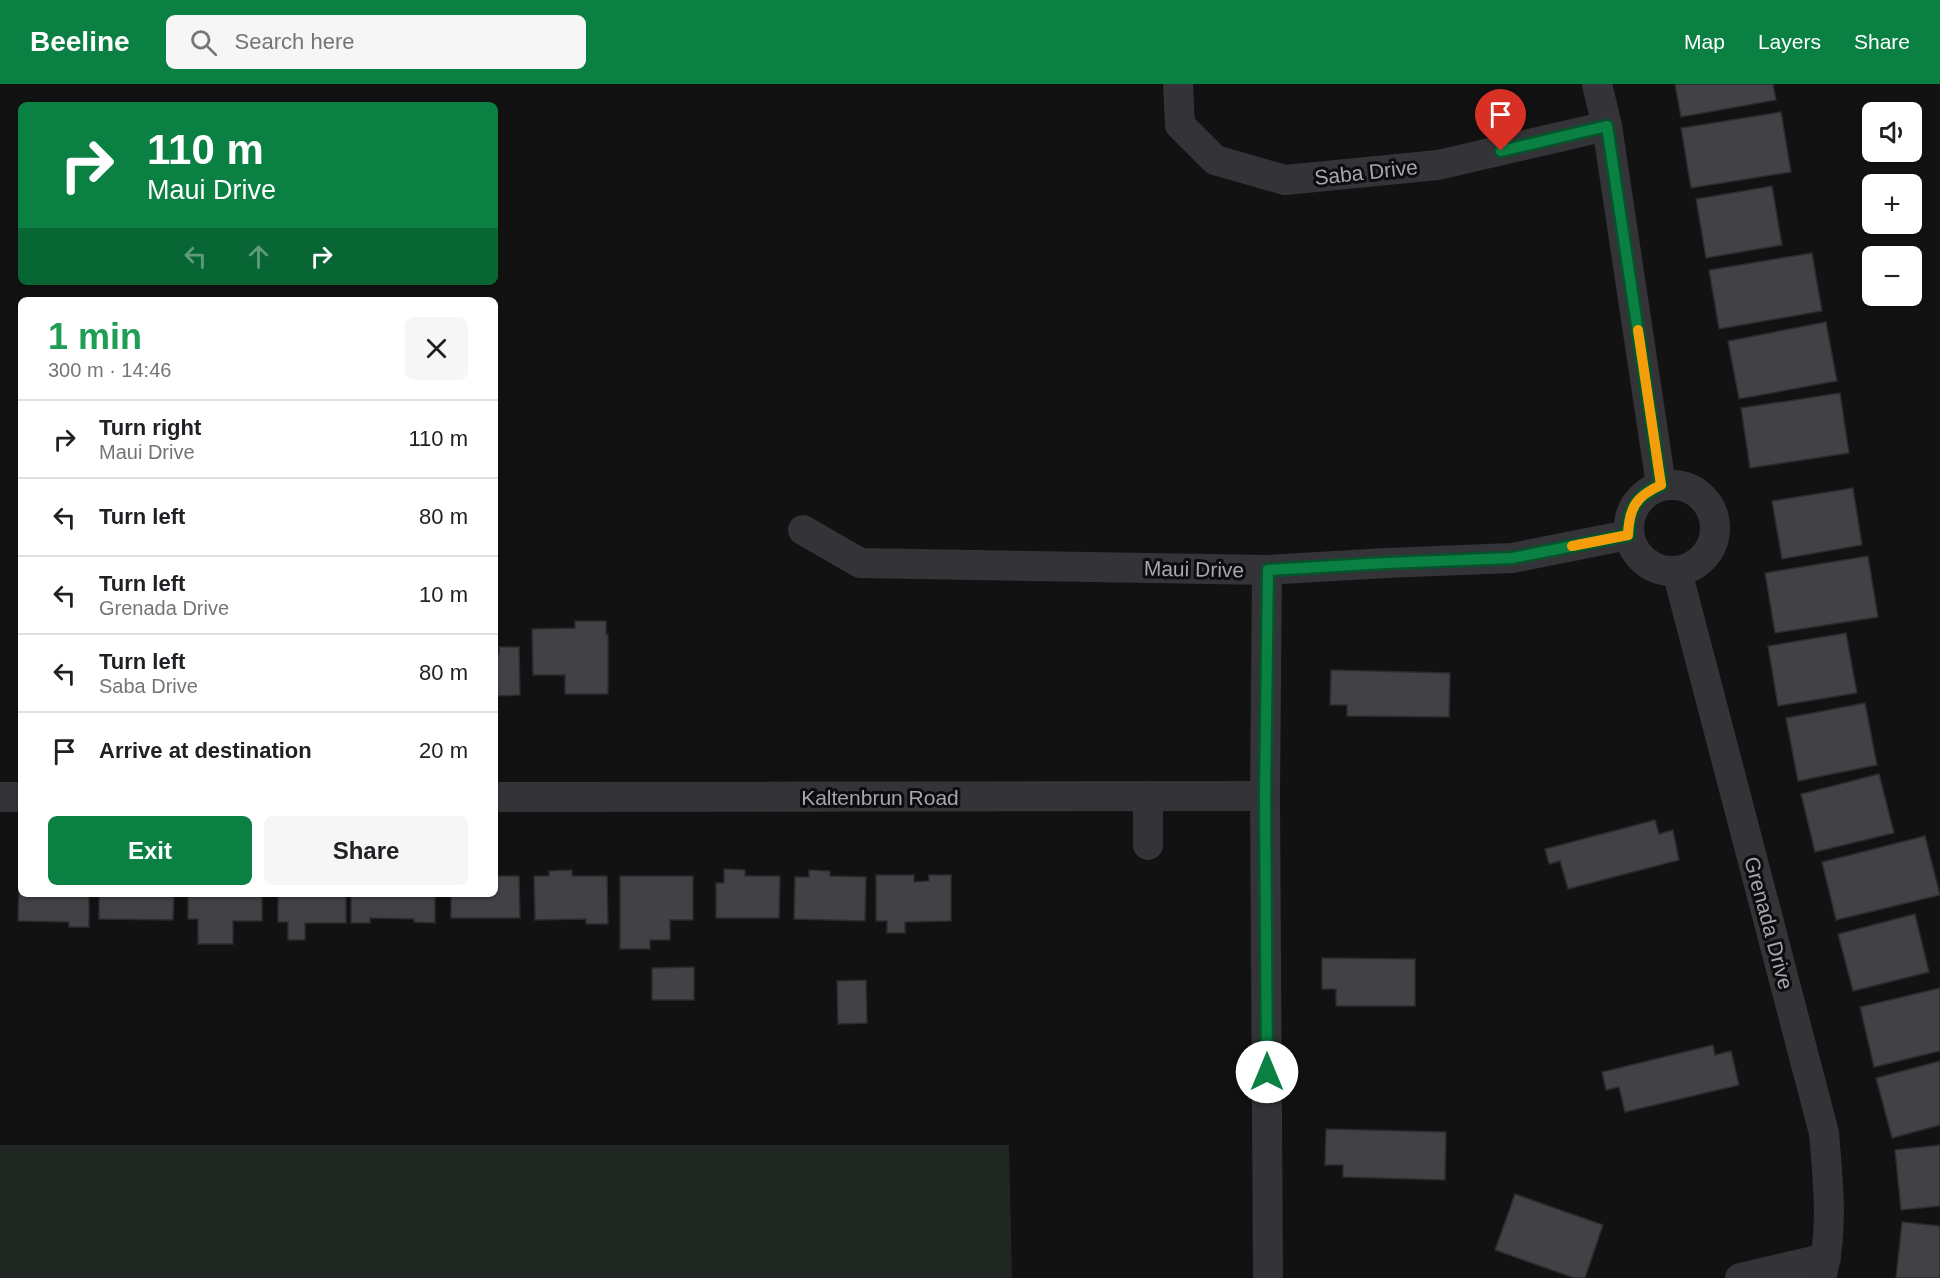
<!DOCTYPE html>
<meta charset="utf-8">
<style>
body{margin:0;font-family:Arial,sans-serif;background:#f6f6f6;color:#202124;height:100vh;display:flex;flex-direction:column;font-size:22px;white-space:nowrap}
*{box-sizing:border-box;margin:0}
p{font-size:20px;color:#757577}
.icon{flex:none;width:33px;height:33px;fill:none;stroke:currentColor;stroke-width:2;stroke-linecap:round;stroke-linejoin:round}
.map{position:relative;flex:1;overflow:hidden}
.details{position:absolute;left:18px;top:213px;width:480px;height:600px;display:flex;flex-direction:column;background:#fff;border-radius:9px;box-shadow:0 2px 4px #0004}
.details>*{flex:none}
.banner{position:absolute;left:18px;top:18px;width:480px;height:183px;border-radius:9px;box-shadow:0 2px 4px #0004;background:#0b8043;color:#fff;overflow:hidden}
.buttons{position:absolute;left:1862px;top:18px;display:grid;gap:12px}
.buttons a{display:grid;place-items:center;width:60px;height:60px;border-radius:9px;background:#fff;box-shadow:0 2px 4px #0004;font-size:30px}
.pin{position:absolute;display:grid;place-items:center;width:51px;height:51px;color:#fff;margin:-62px -26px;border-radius:50% 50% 50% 0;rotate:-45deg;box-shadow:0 0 6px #0007}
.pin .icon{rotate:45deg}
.me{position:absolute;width:66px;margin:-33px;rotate:0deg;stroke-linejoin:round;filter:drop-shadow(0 0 4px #0008)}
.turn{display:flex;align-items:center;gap:21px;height:126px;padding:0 30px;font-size:27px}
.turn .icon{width:78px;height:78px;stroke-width:2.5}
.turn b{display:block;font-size:42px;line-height:51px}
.lanes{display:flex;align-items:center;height:57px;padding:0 30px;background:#0003;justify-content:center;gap:30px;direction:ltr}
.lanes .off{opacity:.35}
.round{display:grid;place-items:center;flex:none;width:63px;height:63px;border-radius:9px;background:#f6f6f6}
.headline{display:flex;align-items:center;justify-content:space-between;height:102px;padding:0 30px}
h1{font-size:36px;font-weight:700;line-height:45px;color:#1e9e55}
.primary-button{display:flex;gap:12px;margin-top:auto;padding:12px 30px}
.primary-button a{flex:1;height:69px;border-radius:9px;background:#0b8043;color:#fff;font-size:24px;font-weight:700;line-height:69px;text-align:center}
.primary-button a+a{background:#f6f6f6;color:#202124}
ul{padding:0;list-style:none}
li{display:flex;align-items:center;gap:18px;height:78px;padding:0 30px;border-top:2px solid #e0e0e0}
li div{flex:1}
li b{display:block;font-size:22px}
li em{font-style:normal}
header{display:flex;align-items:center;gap:36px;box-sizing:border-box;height:84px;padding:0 30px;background:#0b8043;color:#fff}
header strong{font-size:28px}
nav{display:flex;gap:33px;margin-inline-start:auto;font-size:21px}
.search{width:420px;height:54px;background:#f6f6f6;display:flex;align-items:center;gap:15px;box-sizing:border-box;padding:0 21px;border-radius:9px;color:#757577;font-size:22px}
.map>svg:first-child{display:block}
.green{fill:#202722}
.building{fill:#414146;stroke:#2c2c2f;stroke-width:1.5}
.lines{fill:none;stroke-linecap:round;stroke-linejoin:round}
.minor{stroke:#333338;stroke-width:30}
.route-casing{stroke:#07532c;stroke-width:15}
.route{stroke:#0b8043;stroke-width:10}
.slow{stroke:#f59e0b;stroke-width:10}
.labels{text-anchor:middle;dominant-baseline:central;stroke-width:6;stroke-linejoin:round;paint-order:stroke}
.street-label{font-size:21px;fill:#a4a6b2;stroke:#0d0d0e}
</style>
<header>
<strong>Beeline</strong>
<div class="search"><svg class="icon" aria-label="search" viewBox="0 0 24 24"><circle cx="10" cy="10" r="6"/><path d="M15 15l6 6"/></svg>Search here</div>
<nav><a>Map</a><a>Layers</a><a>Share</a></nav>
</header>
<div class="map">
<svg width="1940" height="1194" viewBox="0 0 1940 1194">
<rect width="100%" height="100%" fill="#121213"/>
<path class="green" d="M0,1061H1009L1012,1194H0Z"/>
<g class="building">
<path d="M1675,0H1773L1776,16L1681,33Z"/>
<path d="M1781,28L1791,88L1691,104L1681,44Z"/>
<path d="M1772,102L1782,161L1706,174L1696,115Z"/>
<path d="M1812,169L1822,227L1719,245L1709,186Z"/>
<path d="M1826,238L1837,297L1739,315L1728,257Z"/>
<path d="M1840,309L1849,369L1750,384L1741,324Z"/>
<path d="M1853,404L1862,461L1782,475L1772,417Z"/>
<path d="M1868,472L1878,533L1775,549L1765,489Z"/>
<path d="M575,537H606V550H608V610H565V591H533L532,545L575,544Z"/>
<path d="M1846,549L1857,609L1778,622L1768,562Z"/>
<path d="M499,563H519L520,611L495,612V570H499Z"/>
<path d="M1331,586L1450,589L1449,633L1347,632V621H1330Z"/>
<path d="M1865,619L1877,681L1798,697L1786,634Z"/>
<path d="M1879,690L1894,749L1815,768L1801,710Z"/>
<path d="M1655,736L1659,750L1673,746L1679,776L1568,805L1560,777L1549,780L1545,765Z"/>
<path d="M1925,752L1940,811L1836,836L1822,778Z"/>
<path d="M724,785L745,786V792H780L779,834H716V799H724Z"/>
<path d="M572,786V792H607L608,840H586V835L535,836L534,792H549V787Z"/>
<path d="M809,786L830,787V792L866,793L865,837L794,835L795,793H809Z"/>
<path d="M876,791H914V798L929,797V791H951V837L905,838V849H887V837H876Z"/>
<path d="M495,792H519L520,834H451V810H495Z"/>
<path d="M620,792H693V836H670V856H650V865H620Z"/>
<path d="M19,796H21V810H89V843H69V838L18,837Z"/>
<path d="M99,810H174L173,836L99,835Z"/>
<path d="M188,810H262V837H233V860H198V835H188Z"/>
<path d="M278,810H346V839H305V856H288V838H278Z"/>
<path d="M351,810H435V839L414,838V835L370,834V839H351Z"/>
<path d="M1915,830L1929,888L1853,907L1838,850Z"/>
<path d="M1322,874L1415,875V922H1336V905H1322Z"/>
<path d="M694,883V916H652V884Z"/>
<path d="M866,896L867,939L838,940L837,897Z"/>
<path d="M1940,904V967L1874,983L1860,923Z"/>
<path d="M1713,961L1715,971L1731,967L1739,1001L1625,1028L1619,1003L1606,1006L1602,988Z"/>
<path d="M1940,977V1041L1892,1054L1876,994Z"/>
<path d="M1326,1045L1446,1048L1445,1096L1343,1093V1081H1325Z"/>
<path d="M1940,1061V1122L1901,1126L1895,1066Z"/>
<path d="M1515,1110L1603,1141L1585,1194H1574L1495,1166Z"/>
<path d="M1902,1138L1940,1142V1194H1896Z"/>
</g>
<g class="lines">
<g class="minor">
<path d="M1178,0L1180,41L1215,76L1285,96L1438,81L1607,42"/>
<path d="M1597,0L1607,42L1661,401"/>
<circle cx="1672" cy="444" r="43"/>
<path d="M803,446L860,479L1267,486L1386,479L1512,474L1628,451"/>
<path d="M1267,486L1265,712L1268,1194"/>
<path d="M1677,487L1824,1049C1828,1097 1834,1147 1821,1194"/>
<path d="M1148,712V761"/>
<path d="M0,713H21"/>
<path d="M495,713L1265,712"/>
<path d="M1740,1194L1826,1174"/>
</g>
</g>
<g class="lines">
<g class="route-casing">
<path id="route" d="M1267,988L1265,712L1268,486L1386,479L1512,474L1628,451C1629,424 1636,412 1661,401L1607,42L1501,67"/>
</g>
<use href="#route" class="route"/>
<path class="slow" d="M1572,462L1628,451C1629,424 1636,412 1661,401L1638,246"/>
</g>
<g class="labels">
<g class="street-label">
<text transform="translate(1366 88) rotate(-6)">Saba Drive</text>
<text transform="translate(1194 485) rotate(1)">Maui Drive</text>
<text x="880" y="713">Kaltenbrun Road</text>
<text transform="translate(1769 839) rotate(75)">Grenada Drive</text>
</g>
</g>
</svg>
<div class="buttons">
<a><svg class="icon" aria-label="sound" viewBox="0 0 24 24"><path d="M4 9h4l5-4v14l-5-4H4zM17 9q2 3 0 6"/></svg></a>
<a>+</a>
<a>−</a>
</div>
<div class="pin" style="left:1501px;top:67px;background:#d93025"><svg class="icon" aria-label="arrive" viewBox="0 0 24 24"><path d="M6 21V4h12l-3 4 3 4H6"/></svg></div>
<svg class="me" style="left:1267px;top:988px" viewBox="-20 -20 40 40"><circle r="19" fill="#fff"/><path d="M0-13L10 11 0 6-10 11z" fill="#0b8043"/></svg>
<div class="banner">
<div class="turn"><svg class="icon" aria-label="right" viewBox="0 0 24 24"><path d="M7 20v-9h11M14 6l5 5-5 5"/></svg><div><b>110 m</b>Maui Drive</div></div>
<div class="lanes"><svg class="icon off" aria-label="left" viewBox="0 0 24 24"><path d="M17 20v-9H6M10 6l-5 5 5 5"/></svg><svg class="icon off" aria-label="ahead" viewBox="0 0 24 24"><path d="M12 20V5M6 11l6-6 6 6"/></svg><svg class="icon" aria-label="right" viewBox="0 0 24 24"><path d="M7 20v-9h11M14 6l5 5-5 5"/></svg></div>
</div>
<section class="details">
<div class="headline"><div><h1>1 min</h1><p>300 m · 14:46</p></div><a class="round"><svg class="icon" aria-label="close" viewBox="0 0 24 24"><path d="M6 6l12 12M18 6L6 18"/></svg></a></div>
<ul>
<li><svg class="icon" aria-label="right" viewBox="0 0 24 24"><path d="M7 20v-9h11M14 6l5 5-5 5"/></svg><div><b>Turn right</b><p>Maui Drive</p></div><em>110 m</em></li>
<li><svg class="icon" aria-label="left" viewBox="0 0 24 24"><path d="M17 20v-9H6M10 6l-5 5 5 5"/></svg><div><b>Turn left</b></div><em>80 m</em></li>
<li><svg class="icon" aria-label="left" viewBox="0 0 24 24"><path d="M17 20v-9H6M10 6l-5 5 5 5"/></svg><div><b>Turn left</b><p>Grenada Drive</p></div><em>10 m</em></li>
<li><svg class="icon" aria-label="left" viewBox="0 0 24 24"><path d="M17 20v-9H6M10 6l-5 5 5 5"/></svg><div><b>Turn left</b><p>Saba Drive</p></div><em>80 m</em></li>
<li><svg class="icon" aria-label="arrive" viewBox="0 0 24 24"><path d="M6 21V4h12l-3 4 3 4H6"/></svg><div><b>Arrive at destination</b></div><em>20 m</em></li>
</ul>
<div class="primary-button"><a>Exit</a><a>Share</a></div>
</section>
</div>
